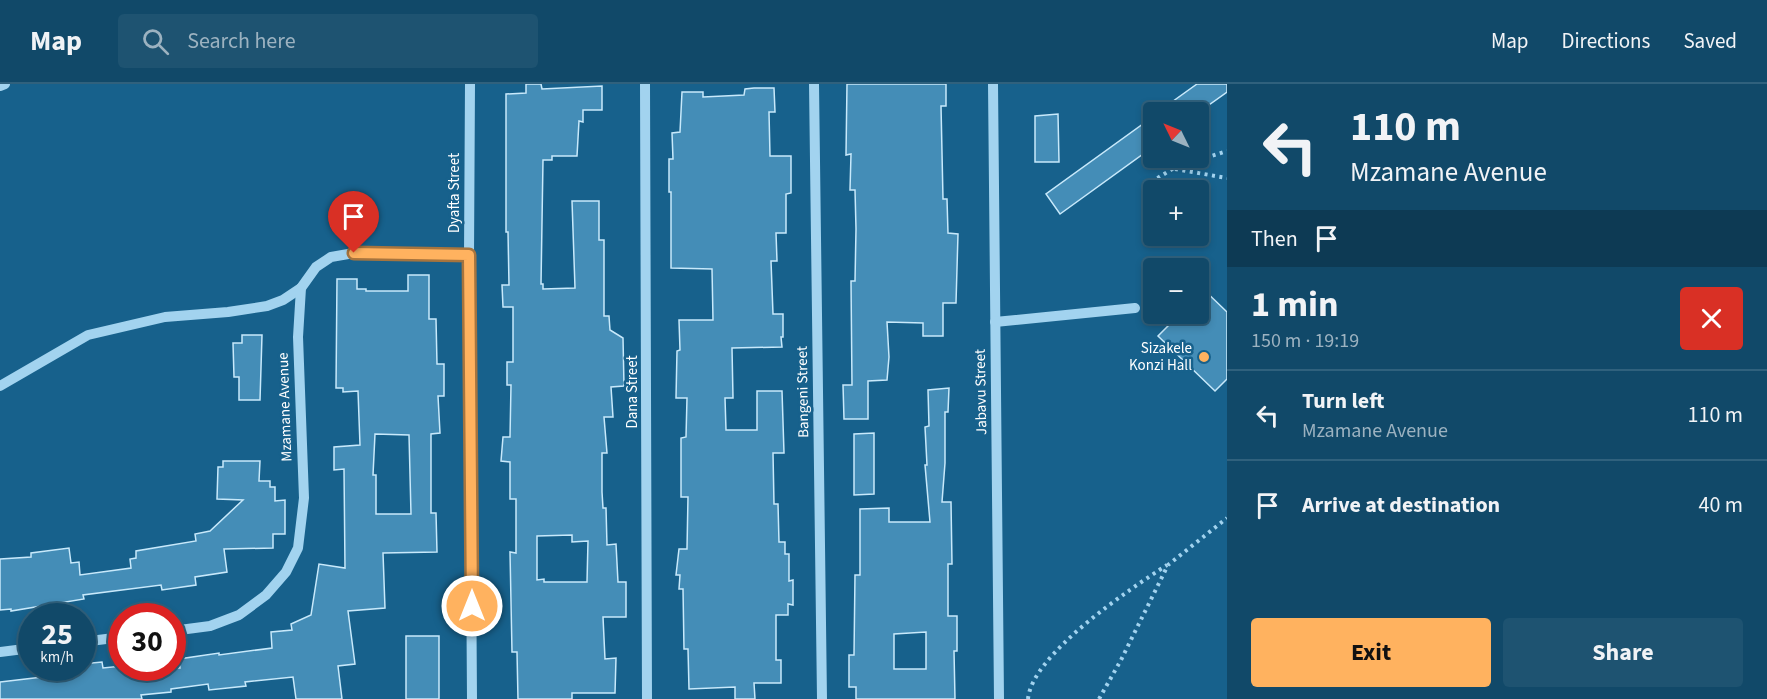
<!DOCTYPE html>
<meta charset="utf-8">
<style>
body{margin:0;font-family:"Source Sans 3",sans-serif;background:#1e5371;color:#f1f3f6;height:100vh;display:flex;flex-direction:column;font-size:22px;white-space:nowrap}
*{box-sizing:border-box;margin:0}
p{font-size:20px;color:#9cb2c0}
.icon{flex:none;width:33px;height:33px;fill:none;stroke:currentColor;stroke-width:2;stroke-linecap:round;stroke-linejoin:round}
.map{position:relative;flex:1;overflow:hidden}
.side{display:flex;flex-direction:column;background:#114969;width:540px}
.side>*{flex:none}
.banner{background:#114969;color:#f1f3f6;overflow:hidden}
.needle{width:39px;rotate:313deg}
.controls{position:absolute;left:1143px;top:18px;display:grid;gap:12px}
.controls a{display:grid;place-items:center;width:66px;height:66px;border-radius:6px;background:#114969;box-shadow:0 3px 9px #0003,0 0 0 2px #30617d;font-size:30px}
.speed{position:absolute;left:18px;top:519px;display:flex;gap:12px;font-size:30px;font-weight:700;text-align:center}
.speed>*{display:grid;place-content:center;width:78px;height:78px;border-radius:50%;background:#114969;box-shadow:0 3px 9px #0003,0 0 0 2px #30617d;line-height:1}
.speed small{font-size:15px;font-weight:400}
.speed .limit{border:9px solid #d22;background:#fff;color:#111}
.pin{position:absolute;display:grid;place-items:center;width:51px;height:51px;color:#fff;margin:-62px -26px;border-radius:50% 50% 50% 0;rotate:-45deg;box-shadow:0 0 6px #0007}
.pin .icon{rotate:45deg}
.me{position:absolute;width:66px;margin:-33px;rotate:0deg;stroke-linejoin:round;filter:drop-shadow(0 0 4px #0008)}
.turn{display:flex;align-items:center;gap:21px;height:126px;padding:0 24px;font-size:27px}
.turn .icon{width:78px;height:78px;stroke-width:2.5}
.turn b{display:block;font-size:42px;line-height:51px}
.then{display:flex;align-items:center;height:57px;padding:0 24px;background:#0003;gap:12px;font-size:22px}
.round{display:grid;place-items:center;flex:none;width:63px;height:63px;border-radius:6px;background:#1e5371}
.summary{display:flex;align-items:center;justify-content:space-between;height:102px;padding:0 24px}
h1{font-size:36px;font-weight:700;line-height:45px}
.button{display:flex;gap:12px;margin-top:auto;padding:12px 24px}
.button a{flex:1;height:69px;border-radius:6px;background:#ffb25f;color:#111;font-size:24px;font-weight:700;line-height:69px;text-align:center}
.button a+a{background:#1e5371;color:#f1f3f6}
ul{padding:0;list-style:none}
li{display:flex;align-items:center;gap:18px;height:90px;padding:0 24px;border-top:2px solid #30617d}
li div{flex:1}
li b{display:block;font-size:22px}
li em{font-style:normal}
header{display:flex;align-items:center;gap:36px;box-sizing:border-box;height:84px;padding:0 30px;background:#114969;border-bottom:2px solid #30617d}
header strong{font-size:28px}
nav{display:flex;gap:33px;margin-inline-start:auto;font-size:21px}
.search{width:420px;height:54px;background:#1e5371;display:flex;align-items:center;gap:15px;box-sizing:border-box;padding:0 21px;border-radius:6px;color:#9cb2c0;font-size:22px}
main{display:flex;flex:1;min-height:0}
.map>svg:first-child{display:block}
.building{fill:#448db7;stroke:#c8e9fb;stroke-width:1.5;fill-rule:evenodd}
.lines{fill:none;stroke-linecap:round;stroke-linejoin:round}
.path{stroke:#a2d3ef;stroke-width:4;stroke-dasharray:3 4.5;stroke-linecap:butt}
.minor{stroke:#a2d3ef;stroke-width:10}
.route-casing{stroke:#a6743e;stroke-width:15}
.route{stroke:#ffb25f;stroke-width:10}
.poi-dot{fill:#ffb25f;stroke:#17618c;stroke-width:2}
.labels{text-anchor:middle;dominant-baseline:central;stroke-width:5;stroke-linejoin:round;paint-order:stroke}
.street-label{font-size:15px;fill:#fff;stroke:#17618c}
.poi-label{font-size:15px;fill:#fff;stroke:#17618c;text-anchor:end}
</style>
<header>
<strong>Map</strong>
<div class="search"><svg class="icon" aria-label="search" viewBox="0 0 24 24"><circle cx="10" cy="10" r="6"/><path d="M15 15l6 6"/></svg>Search here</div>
<nav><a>Map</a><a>Directions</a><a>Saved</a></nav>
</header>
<main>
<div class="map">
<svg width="1227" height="615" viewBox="0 0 1227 615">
<rect width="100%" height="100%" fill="#17618c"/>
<g class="building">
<path d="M526,0H541L542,5L602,2V26H583V38L579,37L577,72H552V76H543L541,200H543V205L575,204L572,117H599V156H604V232H609L610,246L623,254L624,302L611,303L613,333H604L607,369H602V408L603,424H606L607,461L616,460L618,498H626V533H603L605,575L616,574L615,609H572V615H518L517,568H512L510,468L516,469V415H510V378L501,377L503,353H510L511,301H507V278H513V223H503L502,201H509L508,148H506V10L526,9ZM572,451V458L588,457L587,498H544V495L537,496V452Z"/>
<path d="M847,0H946V22H941L943,115H947L948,149L958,150L956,219H943V252H923V239L887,238L889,273L887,296L868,297V335H844L843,301H852L851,197H855L856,145L855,106H850L851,70L846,71Z"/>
<path d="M1197,0H1227V8L1199,28H1158Z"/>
<path d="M754,4H774L775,28H769L770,72H791V109L786,110V149H776L777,177H771L773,230H783V253H781L782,263L732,264L733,314H725L726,346H757V307H782L784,369H773L774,420H778L779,458H785V470H789V497L793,496V521L788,520V531H776V576H781V599H754L755,615H735V603L689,605L688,565H684L683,505H679L680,491H676L679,465H687L688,413H681V354L686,353L687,314H676L677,267L680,266L679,236H713L712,185L671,184V108H669V75H673L672,49L680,48L682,8H703V13L744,11L745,5Z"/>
<path d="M1058,30L1059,78H1035V32Z"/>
<path d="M1154,32V62L1060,130L1046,110Z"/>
<path d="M408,191H429V235H436L437,280H444V312H438L440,349L431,350V429H436L437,468L383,469L385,524L348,527L355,580L338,582L342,615H296L293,593L245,598L246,602L209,606L208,600L171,605V608L141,611L142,615H0V598L68,590L67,584H82V580L102,578L103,584L122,582V584H180L179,575L219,569V571L272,564L271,548L292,546L291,540L311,531L319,480L345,484L344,385L334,386V363L360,361L358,307L343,308V304H336L337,195H357V205H366V207H408ZM375,350L409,351L411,430H376V391H373Z"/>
<path d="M1198,200L1227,228V295L1215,307L1158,252L1180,230H1198Z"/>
<path d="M242,251H262L260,316H239V293H234L233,259H242Z"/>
<path d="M949,304L948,328H945V379L942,418H951L952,480H948V532H957V567H954L955,615H856V603H849V571H854L855,491H860V425L889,424V438H930L925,381H927L925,343L929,342L928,306ZM926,548V585H894V550Z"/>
<path d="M874,349V410L854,411V350Z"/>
<path d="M223,377H260L259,397H270V403H275V417L285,416V450H273V464L224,465L227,488L195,493L196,501L162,506L161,501L83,511L84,515L11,527V525L0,526V475L31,473V469L69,464L71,479L79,478L80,491L131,484L130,475L136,474V467L196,457L195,450L210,447L243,416L217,415L218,383H223Z"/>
<rect x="406" y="552" width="33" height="63"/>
</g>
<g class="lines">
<g class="path">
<path d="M1175,85L1227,94"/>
<path d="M1151,98L1174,84L1227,67"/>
<path d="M1028,615C1032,570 1130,505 1167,481"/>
<path d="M1099,615L1121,576L1168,481L1227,434"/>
</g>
<g class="minor">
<path d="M470,0L469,171L472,615"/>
<path d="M645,0L647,615"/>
<path d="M814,0L822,615"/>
<path d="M993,0L999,615"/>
<path d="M0,2L5,0"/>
<path d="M995,238L1135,224"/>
<path d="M0,302L88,251L165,233L228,228L267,222L283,216L301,204"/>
<path d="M172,547L210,542L239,531L266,511L286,488L298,464L304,414L298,253L301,204L316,183L331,173L354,169L469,171"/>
<path d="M82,558L122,553"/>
<path d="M0,568L32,564"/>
</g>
</g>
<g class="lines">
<g class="route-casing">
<path id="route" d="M354,169L469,171L472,522"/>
</g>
<use href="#route" class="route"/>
</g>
<circle class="poi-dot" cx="1204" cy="273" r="6"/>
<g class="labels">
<g class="street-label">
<text transform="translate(454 109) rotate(-90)">Dyafta Street</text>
<text transform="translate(632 308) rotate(-90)">Dana Street</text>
<text transform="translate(803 308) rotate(-91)">Bangeni Street</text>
<text transform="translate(981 308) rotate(-91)">Jabavu Street</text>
<text transform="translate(285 323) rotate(-92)">Mzamane Avenue</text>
</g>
<g class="poi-label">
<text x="1192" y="264">Sizakele<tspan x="1192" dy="17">Konzi Hall</tspan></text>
</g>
</g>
</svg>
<div class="controls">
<a><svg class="needle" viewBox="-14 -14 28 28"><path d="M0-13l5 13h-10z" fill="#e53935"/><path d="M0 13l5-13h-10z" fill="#9cb2c0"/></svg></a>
<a>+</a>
<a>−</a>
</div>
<div class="speed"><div>25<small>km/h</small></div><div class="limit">30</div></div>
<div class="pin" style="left:354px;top:169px;background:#d93025"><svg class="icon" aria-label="arrive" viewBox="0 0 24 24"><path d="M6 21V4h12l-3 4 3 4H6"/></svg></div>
<svg class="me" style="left:472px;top:522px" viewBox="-20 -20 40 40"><circle r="17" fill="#ffb25f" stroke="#fff" stroke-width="3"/><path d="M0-11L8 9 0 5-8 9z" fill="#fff"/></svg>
</div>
<section class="side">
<div class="banner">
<div class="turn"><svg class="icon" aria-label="left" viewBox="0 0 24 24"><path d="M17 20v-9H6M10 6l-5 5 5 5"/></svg><div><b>110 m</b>Mzamane Avenue</div></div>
<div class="then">Then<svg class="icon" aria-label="arrive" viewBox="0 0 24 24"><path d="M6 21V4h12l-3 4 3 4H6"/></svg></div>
</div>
<div class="summary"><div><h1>1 min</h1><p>150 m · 19:19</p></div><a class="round" style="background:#d93025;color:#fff"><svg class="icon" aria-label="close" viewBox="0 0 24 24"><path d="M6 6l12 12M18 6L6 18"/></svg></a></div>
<ul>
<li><svg class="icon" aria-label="left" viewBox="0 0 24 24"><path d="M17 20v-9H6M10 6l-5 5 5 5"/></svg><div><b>Turn left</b><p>Mzamane Avenue</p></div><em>110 m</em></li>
<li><svg class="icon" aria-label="arrive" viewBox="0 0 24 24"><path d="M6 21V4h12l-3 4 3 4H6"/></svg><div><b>Arrive at destination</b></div><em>40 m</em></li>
</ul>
<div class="button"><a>Exit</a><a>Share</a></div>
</section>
</main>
